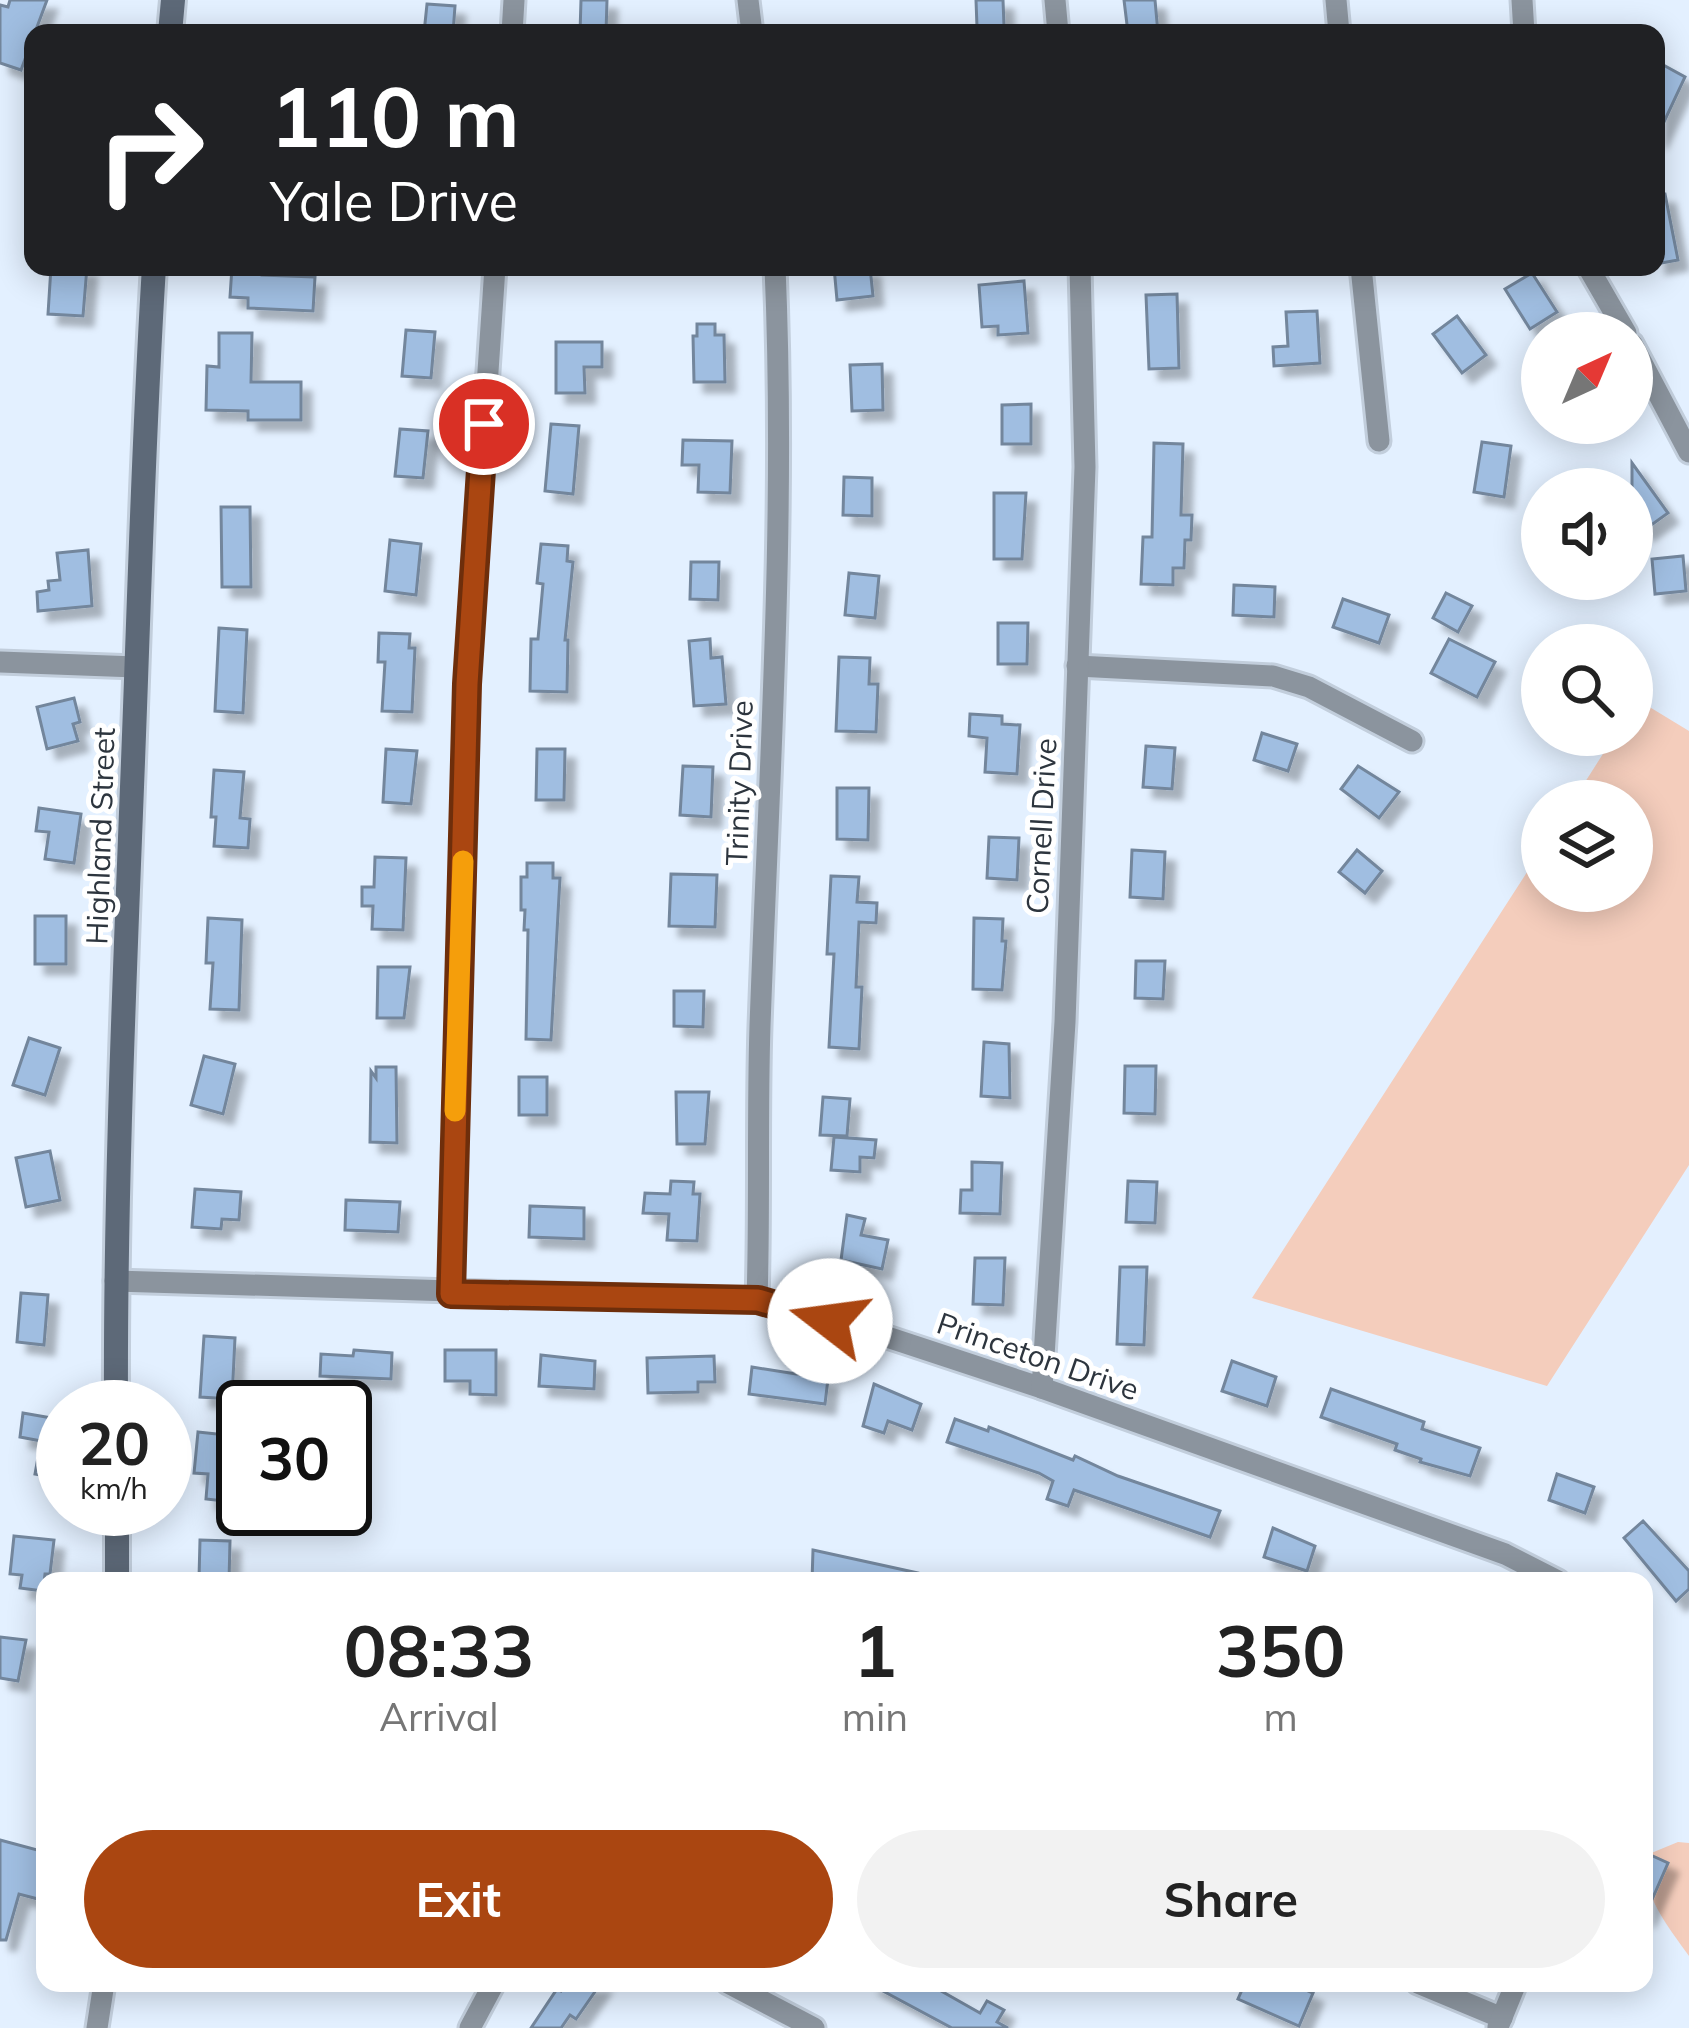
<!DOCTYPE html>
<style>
body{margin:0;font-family:Mulish,sans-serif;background:#f2f2f2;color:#222;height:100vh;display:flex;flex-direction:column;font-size:45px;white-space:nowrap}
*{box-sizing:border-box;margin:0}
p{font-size:39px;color:#767676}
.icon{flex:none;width:66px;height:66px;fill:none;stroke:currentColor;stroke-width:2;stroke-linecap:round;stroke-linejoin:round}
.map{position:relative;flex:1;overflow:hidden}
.details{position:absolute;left:36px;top:1572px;width:1617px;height:420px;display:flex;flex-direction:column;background:#fff;border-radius:24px;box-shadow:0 6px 30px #0003}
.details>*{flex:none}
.hud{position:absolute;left:24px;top:24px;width:1641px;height:252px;border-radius:24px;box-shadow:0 6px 30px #0003;background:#202124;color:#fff;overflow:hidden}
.needle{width:78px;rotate:44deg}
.fabs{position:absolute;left:1521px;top:312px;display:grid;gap:24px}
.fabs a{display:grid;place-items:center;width:132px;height:132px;border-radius:50%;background:#fff;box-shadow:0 6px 30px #0003;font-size:60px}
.speed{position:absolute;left:36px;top:1380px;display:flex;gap:24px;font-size:60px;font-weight:700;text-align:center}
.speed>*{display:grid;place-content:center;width:156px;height:156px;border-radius:50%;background:#fff;box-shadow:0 6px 30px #0003;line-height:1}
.speed small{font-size:30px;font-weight:400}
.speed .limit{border:6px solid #111;border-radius:18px;background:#fff;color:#111}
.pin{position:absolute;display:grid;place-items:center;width:102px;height:102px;color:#fff;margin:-51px;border:6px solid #fff;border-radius:50%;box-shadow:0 3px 12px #0007}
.me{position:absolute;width:132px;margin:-66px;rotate:285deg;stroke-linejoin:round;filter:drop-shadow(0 0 9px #0008)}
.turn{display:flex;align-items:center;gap:42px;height:252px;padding:0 48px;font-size:54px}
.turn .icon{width:156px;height:156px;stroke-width:2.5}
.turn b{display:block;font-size:84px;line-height:102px}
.eta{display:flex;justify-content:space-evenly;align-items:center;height:204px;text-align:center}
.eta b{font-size:72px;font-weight:700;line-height:84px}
.action{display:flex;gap:24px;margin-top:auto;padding:24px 48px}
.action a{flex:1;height:138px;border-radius:72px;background:#aa4611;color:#fff;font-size:48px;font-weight:700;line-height:138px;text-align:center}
.action a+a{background:#f2f2f2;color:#222}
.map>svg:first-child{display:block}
.green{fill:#f4cdbc}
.building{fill:#a0bee1;stroke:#73869c;stroke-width:3;filter:url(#shadow)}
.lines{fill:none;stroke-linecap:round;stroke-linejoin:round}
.street-casing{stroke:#c2cedc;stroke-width:27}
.secondary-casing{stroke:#c2cedc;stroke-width:30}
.street{stroke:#8b949e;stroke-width:21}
.secondary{stroke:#5d6978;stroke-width:24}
.route-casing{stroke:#6e2e0b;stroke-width:30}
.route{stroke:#aa4611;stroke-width:21}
.slow{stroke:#f59e0b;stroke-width:21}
.labels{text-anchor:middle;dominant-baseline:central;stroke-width:10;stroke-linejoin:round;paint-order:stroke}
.street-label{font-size:30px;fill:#2d353e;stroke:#fff}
</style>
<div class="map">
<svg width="1689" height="2028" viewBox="0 0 1689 2028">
<defs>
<filter id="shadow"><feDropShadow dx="10" dy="10" stdDeviation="3" flood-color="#0004"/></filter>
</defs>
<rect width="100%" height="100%" fill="#e3f0ff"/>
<g class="green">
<path d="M1638,700L1689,731V1165L1547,1386L1252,1298L1542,849V891H1632V801H1573L1615,735H1632V709Z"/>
<path d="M1678,1842L1689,1843V1956C1665,1922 1644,1898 1644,1856Z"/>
</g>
<g class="building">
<path d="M10,0H47L21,70L0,63V5L8,7Z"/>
<path d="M581,0H607L606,33H580Z"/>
<path d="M976,0H1003L1004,26L977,27Z"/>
<path d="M1124,0H1155L1158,33H1128Z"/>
<path d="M427,4L455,6L453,33H424Z"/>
<path d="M1656,61L1685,77L1656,139Z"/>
<path d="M1656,194H1665L1678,260L1656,264Z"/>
<path d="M51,267H87L83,316L48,314Z"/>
<path d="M232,267H262V275L315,277L313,311L248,308V298L230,297Z"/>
<path d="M834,267H870L873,296L837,300Z"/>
<path d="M1532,273L1557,312L1530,329L1505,289Z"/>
<path d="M1024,281L1028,333L998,335V326L982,327L979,285Z"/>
<path d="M1177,294L1179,368L1149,369L1146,295Z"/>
<path d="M1317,311L1320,363L1274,366L1273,347L1288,346L1286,312Z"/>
<path d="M1457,316L1486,355L1462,373L1433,334Z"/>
<path d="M697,324H715V335H724L725,382H694L693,336H697Z"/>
<path d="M406,330L435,332L431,378L402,376Z"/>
<path d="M219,333H252L251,382H301V420H248V411L206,410L207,366L219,367Z"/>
<path d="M556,342H602V367H584L585,393H556Z"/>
<path d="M882,364L883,410L852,411L850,365Z"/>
<path d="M1031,404V444H1002V405Z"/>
<path d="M551,424L579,426L573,494L545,491Z"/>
<path d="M400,429L428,431L423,478L395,476Z"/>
<path d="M683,440L732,441L730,493L698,492L699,465H682Z"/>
<path d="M1482,442L1511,446L1504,497L1474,492Z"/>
<path d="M1154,443L1183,444L1181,515H1192L1191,540H1185L1184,568H1173V585L1141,584L1143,537H1152Z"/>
<path d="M1632,463L1668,513L1643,531L1632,515Z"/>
<path d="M844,477L872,478V516L843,515Z"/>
<path d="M994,493H1026L1022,559H994Z"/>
<path d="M221,507H250L251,587H222Z"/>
<path d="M390,540L421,544L416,595L385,591Z"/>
<path d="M541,544L568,546L567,561L573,562L565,640H568L567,692L530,691L531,639H538L543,584L537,583Z"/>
<path d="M88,550L92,606L38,611L37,592L49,590L48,581L60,580L57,553Z"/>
<path d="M1683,556L1686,591L1655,594L1652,559Z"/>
<path d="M691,562H719L718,600L690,599Z"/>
<path d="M849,573L879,576L875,618L845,615Z"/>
<path d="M1234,585L1275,587L1274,617L1233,615Z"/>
<path d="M1446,593L1472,606L1458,632L1433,618Z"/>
<path d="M1343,599L1389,615L1379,643L1333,627Z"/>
<path d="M998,623H1028L1027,664H998Z"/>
<path d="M219,628L247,630L243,713L215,711Z"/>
<path d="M379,633L410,634L409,648H415L412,712L382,711L385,662H378Z"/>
<path d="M710,639L711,658L722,657L726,704L694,706L689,641Z"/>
<path d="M1449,639L1495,662L1477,697L1431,673Z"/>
<path d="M839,657L870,658L869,684H878L876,732L836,731Z"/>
<path d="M74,698L80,722L73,724L78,741L47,749L37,707Z"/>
<path d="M970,714L1002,716V724L1020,725L1017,774L985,772L987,738L969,736Z"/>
<path d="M1262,733L1297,744L1288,771L1254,760Z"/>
<path d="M1146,746L1175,748L1172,789L1143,787Z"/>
<path d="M386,749L417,751L411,804L383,802Z"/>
<path d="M537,749H565L564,800H536Z"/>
<path d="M683,766L713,767L711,817L680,815Z"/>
<path d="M1358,766L1399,792L1379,818L1341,789Z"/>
<path d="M214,770L244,772L240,818L250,819L248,848L214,846L216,817H211Z"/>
<path d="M837,788H869L868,840L837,839Z"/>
<path d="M39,808L81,814L74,863L45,859L49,832L36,831Z"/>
<path d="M989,837L1019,838L1017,880L987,878Z"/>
<path d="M1132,850L1165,852L1163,899L1130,897Z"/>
<path d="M1357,850L1382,871L1365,893L1339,872Z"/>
<path d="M375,857L406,858L403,930L372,929L373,906H362V887H374Z"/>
<path d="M527,863H553V878H560L551,1040L526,1039L528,930H524L525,910H521V877H527Z"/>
<path d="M671,874L717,875L715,927L669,926Z"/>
<path d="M831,876L859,877L857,902L877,903L876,923L859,922L856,987H862L859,1049L829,1047L834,954H827Z"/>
<rect x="35" y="916" width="31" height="48"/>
<path d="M208,918L242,920L239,1010L210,1009L213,963H206Z"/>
<path d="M974,918L1003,919L1002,941H1006L1002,990L973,989Z"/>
<path d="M1136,961H1165L1163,999L1135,998Z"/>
<path d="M378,967H410L404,1018H377Z"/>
<path d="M674,991H704L703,1027L674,1026Z"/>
<path d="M29,1038L60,1048L45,1095L13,1085Z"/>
<path d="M984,1042L1009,1044L1010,1098L981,1096Z"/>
<path d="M204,1056L235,1064L223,1114L191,1105Z"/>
<path d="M1125,1066H1156L1155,1114L1124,1113Z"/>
<path d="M376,1067H396L397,1143L370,1142L371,1071L376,1078Z"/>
<rect x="519" y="1077" width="28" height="38"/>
<path d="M676,1092H709L705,1144H677Z"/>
<path d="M823,1097L850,1099L847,1136L820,1135Z"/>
<path d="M834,1137L876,1140L874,1158L860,1157V1172L831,1170Z"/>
<path d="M50,1151L60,1200L26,1207L16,1158Z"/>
<path d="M972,1162L1002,1163L1000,1214L960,1213L961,1190H972Z"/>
<path d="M671,1181L694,1182L693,1194H700L697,1241L667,1240L669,1214L643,1213L645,1193L670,1194Z"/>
<path d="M1128,1181L1157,1182L1155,1223L1126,1222Z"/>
<path d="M195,1189L241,1192L239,1220L222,1219L221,1229L192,1227Z"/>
<path d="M346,1200L400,1202L398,1232L345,1230Z"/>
<path d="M530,1206L584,1208V1239L529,1237Z"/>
<path d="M847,1215L865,1219L861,1235L888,1240L882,1269L841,1260Z"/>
<path d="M975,1258H1005L1003,1305L973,1304Z"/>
<path d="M1120,1267H1147L1144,1345L1117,1344Z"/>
<path d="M21,1293L48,1295L44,1345L17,1342Z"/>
<path d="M204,1336L235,1338L232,1399L200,1397Z"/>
<path d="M354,1350L392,1353L391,1379L320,1376L321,1354L353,1356Z"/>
<path d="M445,1350H496V1395L470,1394V1381H445Z"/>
<path d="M541,1355L595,1361L594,1389L539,1386Z"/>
<path d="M714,1356L715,1382H698V1392L648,1393L647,1358Z"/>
<path d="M1232,1361L1276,1377L1267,1406L1222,1391Z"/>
<path d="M752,1367L828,1379L825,1404L749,1394Z"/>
<path d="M874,1384L921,1404L912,1430L888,1421L884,1433L863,1426Z"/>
<path d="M1331,1389L1424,1422L1422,1429L1480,1448L1470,1476L1420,1462L1421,1459L1395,1450L1397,1444L1321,1417Z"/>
<path d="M23,1413L63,1420L60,1443L63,1444V1479L35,1474L41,1441L20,1437Z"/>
<path d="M955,1419L988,1431L989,1427L1073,1460L1075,1456L1118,1476L1220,1511L1210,1537L1074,1490L1068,1506L1047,1499L1053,1481L1039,1473L947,1442Z"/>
<path d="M198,1432L236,1436L233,1502L206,1499L208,1474L194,1473Z"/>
<path d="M1557,1474L1594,1487L1585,1513L1549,1500Z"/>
<path d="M1643,1521L1689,1571V1589L1676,1601L1624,1538Z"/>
<path d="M1273,1528L1315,1546L1307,1571L1264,1557Z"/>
<path d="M14,1536L54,1540L50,1574H45L43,1591L20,1588L22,1575L10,1574Z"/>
<path d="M200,1540L230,1541L229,1581L199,1578Z"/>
<path d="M813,1550L918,1573V1581H812Z"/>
<path d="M0,1637L26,1640L18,1681L0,1678Z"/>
<path d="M0,1840L45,1852L38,1899L19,1894L6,1940H0Z"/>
<path d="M1644,1852L1668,1863L1644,1918Z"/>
<path d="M567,1983H601L576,2019L570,2015L561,2028H531L557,1989L561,1991Z"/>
<path d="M868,1983H927L980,2013L987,2001L1004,2010L997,2022L1008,2028H952Z"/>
<path d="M1245,1983H1290L1313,1993L1299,2026L1238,1999Z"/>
</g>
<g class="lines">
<g class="street-casing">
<g id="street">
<path d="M748,0L752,33"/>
<path d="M1055,0L1058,33"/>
<path d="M1336,0L1339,33"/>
<path d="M1522,0L1524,33"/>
<path d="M512,33L514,0"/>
<path d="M1361,267L1379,441"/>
<path d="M1588,267L1626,333"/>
<path d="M1632,344L1689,452"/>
<path d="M0,662L136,667"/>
<path d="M1077,666L1273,676L1309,687L1412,741"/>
<path d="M115,1281L757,1300L872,1332L1042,1388L1505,1554L1558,1581"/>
<path d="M451,1294L467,684L495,267"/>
<path d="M757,1300C760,1209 757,1118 760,1026C769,773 786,520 775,267"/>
<path d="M1042,1388L1065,1022L1085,467L1080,267"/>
<path d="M728,1983L814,2028"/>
<path d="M1418,1983L1502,2018"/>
<path d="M1498,2027L1516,1983"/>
<path d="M97,2028L104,1983"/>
<path d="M470,2028L494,1983"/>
</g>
</g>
<g class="secondary-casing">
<g id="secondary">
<path d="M170,33L173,0"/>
<path d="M116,1407C115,1200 124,993 132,787C139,613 143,440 154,267"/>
<path d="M117,1509V1581"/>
</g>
</g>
<use href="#street" class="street"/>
<use href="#secondary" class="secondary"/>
</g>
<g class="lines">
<g class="route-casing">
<path id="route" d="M484,424L467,684L451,1294L758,1300L830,1321"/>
</g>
<use href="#route" class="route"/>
<path class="slow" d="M455,1111L463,861"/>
</g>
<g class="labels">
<g class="street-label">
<text transform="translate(739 783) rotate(-88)">Trinity Drive</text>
<text transform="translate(1041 826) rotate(-87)">Cornell Drive</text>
<text transform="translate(100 836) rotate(-88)">Highland Street</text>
<text transform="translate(1038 1356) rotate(19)">Princeton Drive</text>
</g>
</g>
</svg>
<div class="fabs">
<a><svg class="needle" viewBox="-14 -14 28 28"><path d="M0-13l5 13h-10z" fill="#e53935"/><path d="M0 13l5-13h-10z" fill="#767676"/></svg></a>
<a><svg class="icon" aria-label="sound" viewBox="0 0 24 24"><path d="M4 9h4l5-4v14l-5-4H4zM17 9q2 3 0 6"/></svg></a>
<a><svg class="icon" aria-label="search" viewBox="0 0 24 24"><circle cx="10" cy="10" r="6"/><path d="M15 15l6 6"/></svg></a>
<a><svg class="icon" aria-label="layers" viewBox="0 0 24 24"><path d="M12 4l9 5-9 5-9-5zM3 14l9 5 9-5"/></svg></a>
</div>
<div class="speed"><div>20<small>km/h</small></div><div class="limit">30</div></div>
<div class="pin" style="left:484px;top:424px;background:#d93025"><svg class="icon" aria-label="arrive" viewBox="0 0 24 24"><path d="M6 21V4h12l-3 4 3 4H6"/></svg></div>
<svg class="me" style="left:830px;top:1321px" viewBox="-20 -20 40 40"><circle r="19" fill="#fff"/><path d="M0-13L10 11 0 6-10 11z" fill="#aa4611"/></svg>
<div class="hud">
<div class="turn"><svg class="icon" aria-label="right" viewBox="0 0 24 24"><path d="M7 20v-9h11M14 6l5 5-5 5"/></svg><div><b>110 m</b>Yale Drive</div></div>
</div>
<section class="details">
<div class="eta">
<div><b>08:33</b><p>Arrival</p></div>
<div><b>1</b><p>min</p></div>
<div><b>350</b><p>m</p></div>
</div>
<div class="action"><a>Exit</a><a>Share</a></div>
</section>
</div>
